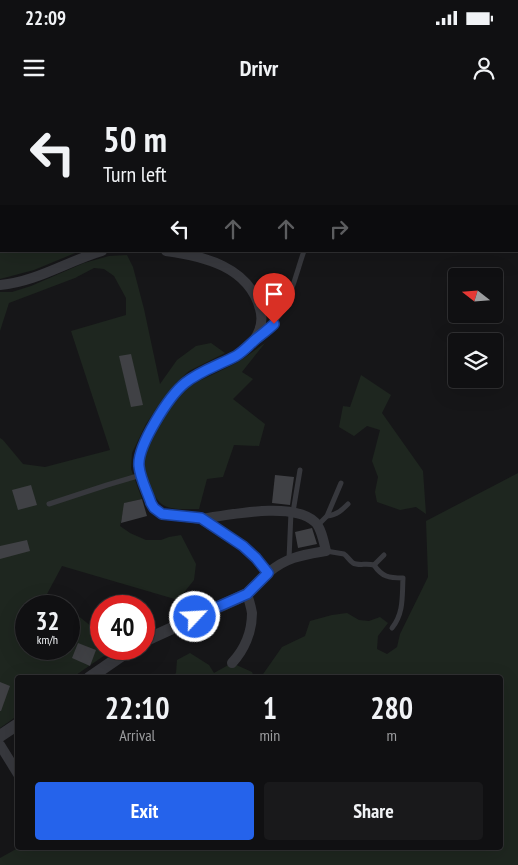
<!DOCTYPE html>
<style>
body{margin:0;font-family:"PT Sans Narrow",sans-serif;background:#19191b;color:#f1f3f6;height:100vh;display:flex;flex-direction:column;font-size:19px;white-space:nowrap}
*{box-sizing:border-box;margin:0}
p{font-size:16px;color:#9c9d9f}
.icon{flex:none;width:28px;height:28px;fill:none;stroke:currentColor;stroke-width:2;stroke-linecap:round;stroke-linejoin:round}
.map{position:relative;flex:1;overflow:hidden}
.side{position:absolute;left:15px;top:575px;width:488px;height:175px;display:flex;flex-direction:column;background:#101012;border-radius:5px;box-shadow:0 5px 20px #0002,0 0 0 1px #303032}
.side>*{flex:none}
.hud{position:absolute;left:0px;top:0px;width:519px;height:152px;box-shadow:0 5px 20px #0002,0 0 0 1px #303032;background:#101012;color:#f1f3f6;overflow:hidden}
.needle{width:32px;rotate:287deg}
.fabs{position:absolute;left:448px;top:168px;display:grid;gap:10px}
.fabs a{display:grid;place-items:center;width:55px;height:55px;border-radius:5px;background:#101012;box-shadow:0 5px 20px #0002,0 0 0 1px #303032;font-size:25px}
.speed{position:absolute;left:15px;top:495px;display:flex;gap:10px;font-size:25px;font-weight:700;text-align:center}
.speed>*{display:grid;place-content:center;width:65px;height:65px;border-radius:50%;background:#101012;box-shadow:0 5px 20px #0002,0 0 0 1px #303032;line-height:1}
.speed small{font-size:12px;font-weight:400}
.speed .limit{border:8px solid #d22;background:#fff;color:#111}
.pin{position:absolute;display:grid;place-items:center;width:42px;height:42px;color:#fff;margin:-51px -21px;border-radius:50% 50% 50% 0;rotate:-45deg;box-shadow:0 0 5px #0007}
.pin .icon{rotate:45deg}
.me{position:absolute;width:55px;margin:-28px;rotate:65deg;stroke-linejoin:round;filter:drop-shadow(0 0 4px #0008)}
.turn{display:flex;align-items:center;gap:18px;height:105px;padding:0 20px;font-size:22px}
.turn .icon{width:65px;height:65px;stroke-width:2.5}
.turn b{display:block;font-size:35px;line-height:42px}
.lanes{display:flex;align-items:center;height:48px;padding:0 20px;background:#0003;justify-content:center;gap:25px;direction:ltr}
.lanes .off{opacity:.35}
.eta{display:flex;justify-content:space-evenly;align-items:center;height:85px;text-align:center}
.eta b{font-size:30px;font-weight:700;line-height:35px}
.action{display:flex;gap:10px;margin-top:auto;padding:10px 20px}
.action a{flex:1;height:58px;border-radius:5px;background:#2563eb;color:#fff;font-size:20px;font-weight:700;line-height:58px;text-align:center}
.action a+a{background:#19191b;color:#f1f3f6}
.status{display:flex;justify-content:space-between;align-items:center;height:35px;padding:0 25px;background:#101012;direction:ltr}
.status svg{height:14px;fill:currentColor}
header{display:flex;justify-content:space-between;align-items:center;height:65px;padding:0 20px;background:#101012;font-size:22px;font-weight:700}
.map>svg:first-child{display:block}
.green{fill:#1e261f}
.building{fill:#404145}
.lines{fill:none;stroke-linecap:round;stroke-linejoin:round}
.service{stroke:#37383d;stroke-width:5}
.minor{stroke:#37383d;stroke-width:10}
.tertiary{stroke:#37383d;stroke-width:12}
.route-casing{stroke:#184099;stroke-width:12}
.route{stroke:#2563eb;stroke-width:9}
</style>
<div class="status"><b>22:09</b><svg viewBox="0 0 49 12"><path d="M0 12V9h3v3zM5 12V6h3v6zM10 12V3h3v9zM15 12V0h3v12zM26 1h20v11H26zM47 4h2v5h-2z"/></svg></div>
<header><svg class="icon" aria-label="menu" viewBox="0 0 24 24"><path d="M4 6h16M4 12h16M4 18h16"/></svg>Drivr<svg class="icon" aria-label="person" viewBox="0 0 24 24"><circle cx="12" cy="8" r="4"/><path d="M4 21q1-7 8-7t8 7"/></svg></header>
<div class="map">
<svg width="518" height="765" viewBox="0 0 518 765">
<rect width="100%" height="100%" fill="#161618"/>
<g class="green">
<path d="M0,0H518V26V1H1V151H80L34,170L0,179Z"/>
<path d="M127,155L133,167L144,209L160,284L177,260L196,246L211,243L225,253L189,271L177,282L163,299L146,324L132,353L131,369L142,399L125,403L120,426L130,433L146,440H161L169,437L181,435L196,464L194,480L178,500L62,466L47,494L48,504L53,506H26V549H69V512L77,515L101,534V549H112L108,553L73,577L18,578L17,616L0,628V338L3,340L23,364L45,367L110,350L71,231L126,215V198L114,176L104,169L94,168L75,178L9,203L0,231V192H12L31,186L84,163L109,156Z"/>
<path d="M265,243L242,272L253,279L233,299L265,324L259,346L234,345L223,377L207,379L199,409C169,409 159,412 148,381C145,373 142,367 144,359C147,342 175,298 188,287C192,284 197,282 201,280C213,274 225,269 236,263C246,257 255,250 265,243Z"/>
<path d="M361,275L391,295L382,313L423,371L426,414L416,407L400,410L377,402L375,392L378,377L372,361L380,330L367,326L354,336L339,327L343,306L350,307Z"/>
<path d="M518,373V765H0V758L18,748H500V578L261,577L282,547L305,536L310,521L332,515L347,513L359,520L369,521L380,517L388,523L378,536L377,549L387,554L397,547L400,534L428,477L426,421Z"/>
<path d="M190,553L209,565L214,573L232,563L252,572L254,577L172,578L176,573L177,560Z"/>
</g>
<g class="building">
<path d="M131,254L143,305L131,307L119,256Z"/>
<path d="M275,375L294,377L290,405L272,403Z"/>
<path d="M31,385L37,405L18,410L12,390Z"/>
<path d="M142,399L147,416L121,423L124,403Z"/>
<path d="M312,428L317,444L298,448L295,432Z"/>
<path d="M27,440L30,451L0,459V446Z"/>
<path d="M78,543L96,550L90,566L72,558Z"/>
<path d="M0,582L10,586L1,611H0Z"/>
</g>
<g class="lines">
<g class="service">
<path d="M259,236C288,217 293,182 304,151"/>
<path d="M49,404L107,385L141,375"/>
<path d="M293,412L300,370"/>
<path d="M327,416C337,415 342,410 348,404"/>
<path d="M318,425L327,416L341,383"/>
<path d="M326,451L344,454C347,456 350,461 353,463C358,466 367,463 374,465L384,455"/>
<path d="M289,459L291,412"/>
<path d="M374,465C382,477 389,478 403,478C402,496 404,513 392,528"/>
</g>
<g class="minor">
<path d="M166,151C204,156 249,167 260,209C264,222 260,233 251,244C238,260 213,265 196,276C191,278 187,281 183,285C168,298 139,343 139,363C138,376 147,391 151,403L154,408L162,414L201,419L243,446L256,458L268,473C286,457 303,455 326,451C324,443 321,427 315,422C293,401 229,415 201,419"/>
<path d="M0,185C36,182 68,161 102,151"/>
<path d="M232,563C244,550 252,532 252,513C251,507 249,500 247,494"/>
<path d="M0,645L18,674"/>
</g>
<g class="tertiary">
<path d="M144,541L247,494L268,473"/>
<path d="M89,578L131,549"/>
<path d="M0,636L18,624"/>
</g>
</g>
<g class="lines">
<g class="route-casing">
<path id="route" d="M195,517L247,494L268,473L256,458L243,446L201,418L162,414L154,408L151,403C147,391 140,378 139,366C137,346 169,296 185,283C200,271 219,265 236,256C244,251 249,245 256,239C262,234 268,230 274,224"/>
</g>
<use href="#route" class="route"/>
</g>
</svg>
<div class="fabs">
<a><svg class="needle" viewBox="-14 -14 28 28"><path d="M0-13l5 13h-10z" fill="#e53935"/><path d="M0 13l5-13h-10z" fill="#9c9d9f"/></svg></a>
<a><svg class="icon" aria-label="layers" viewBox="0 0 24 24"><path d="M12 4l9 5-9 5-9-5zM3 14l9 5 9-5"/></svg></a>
</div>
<div class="speed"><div>32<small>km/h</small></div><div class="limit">40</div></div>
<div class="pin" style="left:274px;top:224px;background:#d93025"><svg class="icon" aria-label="arrive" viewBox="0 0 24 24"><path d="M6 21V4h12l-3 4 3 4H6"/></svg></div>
<svg class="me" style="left:195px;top:517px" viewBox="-20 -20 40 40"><circle r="17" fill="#2563eb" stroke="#fff" stroke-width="3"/><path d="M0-11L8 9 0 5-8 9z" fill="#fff"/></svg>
<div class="hud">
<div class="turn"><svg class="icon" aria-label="left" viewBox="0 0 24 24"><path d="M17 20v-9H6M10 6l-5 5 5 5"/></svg><div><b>50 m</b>Turn left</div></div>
<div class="lanes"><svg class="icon" aria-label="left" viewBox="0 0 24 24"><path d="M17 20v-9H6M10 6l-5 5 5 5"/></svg><svg class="icon off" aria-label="ahead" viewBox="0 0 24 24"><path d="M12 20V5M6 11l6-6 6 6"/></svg><svg class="icon off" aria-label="ahead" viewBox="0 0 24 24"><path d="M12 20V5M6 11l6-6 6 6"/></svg><svg class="icon off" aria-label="right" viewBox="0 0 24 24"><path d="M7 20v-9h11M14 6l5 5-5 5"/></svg></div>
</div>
<section class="side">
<div class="eta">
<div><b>22:10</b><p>Arrival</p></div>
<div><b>1</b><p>min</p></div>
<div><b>280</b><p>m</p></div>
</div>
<div class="action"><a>Exit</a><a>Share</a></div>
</section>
</div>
